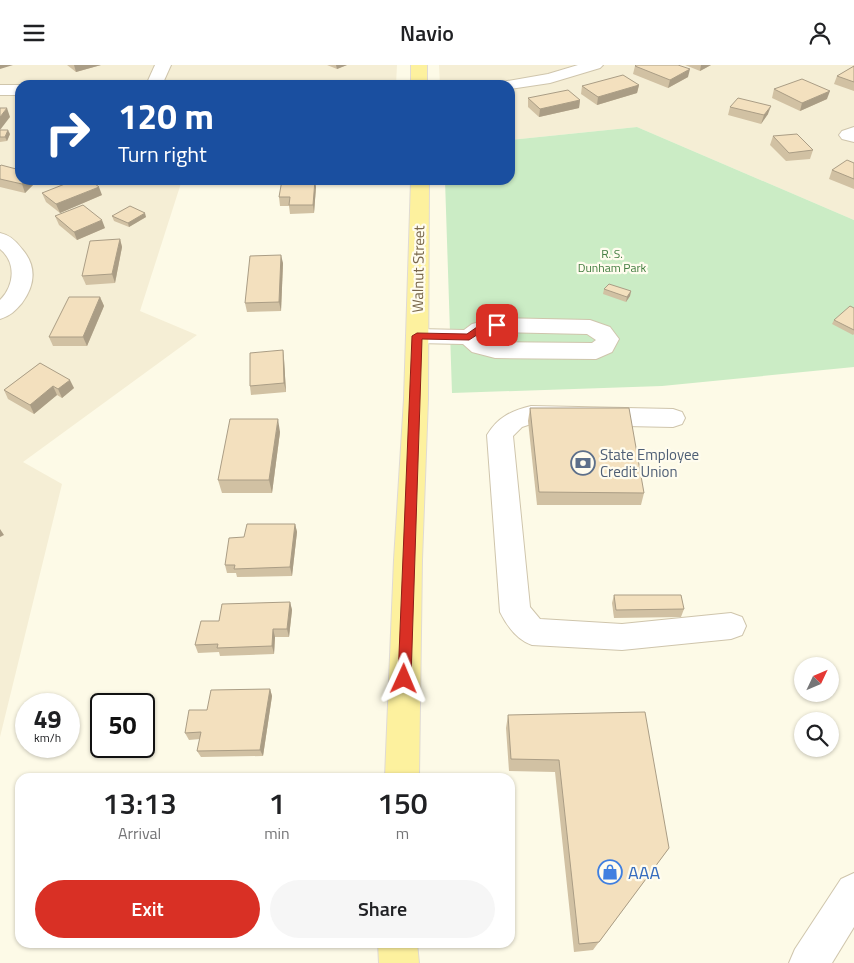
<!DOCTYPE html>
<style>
body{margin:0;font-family:"Titillium Web",sans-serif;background:#f6f6f6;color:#202124;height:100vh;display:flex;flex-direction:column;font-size:19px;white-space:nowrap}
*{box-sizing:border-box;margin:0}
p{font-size:16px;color:#757577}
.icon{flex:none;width:28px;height:28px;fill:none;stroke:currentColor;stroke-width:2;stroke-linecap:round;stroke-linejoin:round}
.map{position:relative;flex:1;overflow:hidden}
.drawer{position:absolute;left:15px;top:708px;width:500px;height:175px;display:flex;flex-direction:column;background:#fff;border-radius:15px;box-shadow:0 1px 4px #0004}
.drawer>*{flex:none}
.guide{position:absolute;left:15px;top:15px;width:500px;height:105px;border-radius:15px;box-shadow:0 1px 4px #0004;background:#1a4fa0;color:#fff;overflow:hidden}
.needle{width:32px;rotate:46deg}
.buttons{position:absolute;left:794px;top:592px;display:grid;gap:10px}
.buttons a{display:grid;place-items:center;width:45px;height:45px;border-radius:50%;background:#fff;box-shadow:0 1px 4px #0004;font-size:25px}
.speed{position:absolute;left:15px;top:628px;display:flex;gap:10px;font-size:25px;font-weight:700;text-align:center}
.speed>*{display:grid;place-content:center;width:65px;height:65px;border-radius:50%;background:#fff;box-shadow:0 1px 4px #0004;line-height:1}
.speed small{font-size:12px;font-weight:400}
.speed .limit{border:2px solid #111;border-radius:8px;background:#fff;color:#111}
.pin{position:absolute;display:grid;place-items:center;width:42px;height:42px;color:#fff;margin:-21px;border-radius:10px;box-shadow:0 2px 8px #0006}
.me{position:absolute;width:55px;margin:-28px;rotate:1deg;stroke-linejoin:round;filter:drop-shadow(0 0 4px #0008)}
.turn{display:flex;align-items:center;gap:18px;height:105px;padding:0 20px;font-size:22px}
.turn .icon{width:65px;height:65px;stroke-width:2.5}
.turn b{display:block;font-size:35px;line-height:42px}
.eta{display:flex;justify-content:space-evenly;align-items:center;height:85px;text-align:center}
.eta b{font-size:30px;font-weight:600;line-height:35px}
.cta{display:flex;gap:10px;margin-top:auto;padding:10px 20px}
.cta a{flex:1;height:58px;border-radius:30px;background:#d93025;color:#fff;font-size:20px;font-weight:600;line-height:58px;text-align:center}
.cta a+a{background:#f6f6f6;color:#202124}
header{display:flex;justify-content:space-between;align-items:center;height:65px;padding:0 20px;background:#fff;font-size:22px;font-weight:600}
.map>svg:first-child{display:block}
.residential{fill:#f5eed5}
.green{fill:#cbecc5}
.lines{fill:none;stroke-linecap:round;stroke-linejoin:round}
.minor-casing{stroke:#cfc5ac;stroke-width:2}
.major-casing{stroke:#dfdad4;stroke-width:2}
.minor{fill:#fff;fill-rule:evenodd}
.major{fill:#fdf19e;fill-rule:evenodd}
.wall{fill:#d1c1a3}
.shaded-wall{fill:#aa9d85}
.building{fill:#f3e0be;stroke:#aa9d85}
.route{fill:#d93025;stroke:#8d1f18}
.labels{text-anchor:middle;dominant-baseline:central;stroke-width:4.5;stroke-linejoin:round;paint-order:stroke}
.far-park-label{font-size:12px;fill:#447e42;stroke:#fffcee}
.street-label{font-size:15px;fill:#78664a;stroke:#fffcee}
.service-label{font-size:15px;fill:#4e5e75;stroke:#fffcee;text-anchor:start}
.near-shop-label{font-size:18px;fill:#366cbe;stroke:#fffcee;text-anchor:start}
</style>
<header><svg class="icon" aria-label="menu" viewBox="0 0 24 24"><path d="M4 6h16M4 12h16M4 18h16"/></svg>Navio<svg class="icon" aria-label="person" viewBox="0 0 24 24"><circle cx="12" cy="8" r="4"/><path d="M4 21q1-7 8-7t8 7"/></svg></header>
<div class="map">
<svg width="854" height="898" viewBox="0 0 854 898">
<rect width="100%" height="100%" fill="#fdfae7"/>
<g class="residential">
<path d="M0,0H397L396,20H20V115H182L140,246L197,270L23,397L62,419L0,672Z"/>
<path d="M439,0H854V155L637,62L510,75V20H440Z"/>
</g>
<path class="green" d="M637,62L854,155V302L662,321L452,328L445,115H510V75Z"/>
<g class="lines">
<g class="minor-casing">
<g id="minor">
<path d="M155,0H171L162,20H146Z"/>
<path d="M578,0H603L600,3L550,18L510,24V20H500L502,17L548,9Z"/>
<rect x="0" y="20" width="20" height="10"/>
<path d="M854,62V77L842,74L839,70L842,66Z"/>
<path d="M0,168C10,170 16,176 22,184C37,201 35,220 22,238C15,246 10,251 0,254V235C14,221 17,198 0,184Z"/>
<path d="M497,253L590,255L610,262L619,274L612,287L596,294L495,293L472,287L463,279L417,278L409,276L406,271L409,266L417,264L464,265L472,259ZM497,267L587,269L596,275L592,278L495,277L487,276L483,272Z"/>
<path d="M531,341L673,344L682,347L685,353L682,359L673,362L531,359L522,362L513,371L530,542L540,554L622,559L731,548L742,552L746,561L742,570L731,574L622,585L532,580C517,575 507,561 500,547L487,370C498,352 511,346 531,341Z"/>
<path d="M854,808V862L832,898H789L795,884L841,814Z"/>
</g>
</g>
<g class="major-casing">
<g id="major">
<rect x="411" y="0" width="16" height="20"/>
<path d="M411,115H429L428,334L422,495L419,712H385L394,495L404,334Z"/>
<path d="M378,878H417L419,898H379Z"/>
</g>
</g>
<use href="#minor" class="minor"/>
<use href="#major" class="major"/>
</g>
<g class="wall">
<path d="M67,0H101L76,7Z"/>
<path d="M327,0H347L337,4Z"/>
<path d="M685,0H711L700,6Z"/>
<path d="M635,1L688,12L668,23L633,9Z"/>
<path d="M854,1V26L834,19L837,11Z"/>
<path d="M639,20L637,28L597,40L581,29L582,21Z"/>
<path d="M774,24L827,34L800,46L772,33Z"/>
<path d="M528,33L580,35L579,43L539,52L528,42Z"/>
<path d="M730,42L768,49L761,59L728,50Z"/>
<path d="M0,65L10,69L7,76L0,77Z"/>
<path d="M773,71L813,85L810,94L786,96L770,80Z"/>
<path d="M854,98V124L829,114L832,105Z"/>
<path d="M0,101L37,116L25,128L0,122Z"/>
<path d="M316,122L314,148L290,149L289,141H280L279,132Z"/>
<path d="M42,128L102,130L60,148L46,137Z"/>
<path d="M55,151L105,163L77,175L59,160Z"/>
<path d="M112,151L146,152L129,162L114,156Z"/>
<path d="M120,174L122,182L115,218L86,220L82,211Z"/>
<path d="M283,198L281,246L247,247L245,238Z"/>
<path d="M604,224L631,226L630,231L626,237L603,229Z"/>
<path d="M100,232L104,241L87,281H53L49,272Z"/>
<path d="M854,243V269L853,270L832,259L834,255Z"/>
<path d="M283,285L284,294L286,327L251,330L250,321Z"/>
<path d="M40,298L74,323L62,333L57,330L34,349L8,334L4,325Z"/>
<path d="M530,343L644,428L641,440H537L528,356Z"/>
<path d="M280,367L272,428H222L218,415Z"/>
<path d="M295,459L297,467L292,511L237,512L236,508H227L225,500L244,472Z"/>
<path d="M614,530L684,544L681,552L614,553L612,538Z"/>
<path d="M290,537L292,545L289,572H275L274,589L220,591L219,587L198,588L195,580L219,556Z"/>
<path d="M270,624L272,631L263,691L201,692L197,686L200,674L189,675L185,668Z"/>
<path d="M508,650L669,783L593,885L574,887L555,707L509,706L506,663Z"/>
</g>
<g class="shaded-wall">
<path d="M0,0H13L0,4Z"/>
<path d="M74,0H101L76,7Z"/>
<path d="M336,0H347L337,4Z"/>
<path d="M701,0H711L700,6Z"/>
<path d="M690,4L688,12L668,23L670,15Z"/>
<path d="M639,20L637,28L597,40L598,32Z"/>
<path d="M830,26L827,34L800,46L802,38Z"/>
<path d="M580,35L579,43L539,52L540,44Z"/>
<path d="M771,41L768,49L761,59L764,50Z"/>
<path d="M7,43L10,52L0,65V52Z"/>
<path d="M8,65L10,69L7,76L5,72Z"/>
<path d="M26,115H37V116L25,128L22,119Z"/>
<path d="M315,115L316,122L314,148L313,140Z"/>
<path d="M99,122L102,130L60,148L56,139Z"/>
<path d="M145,148L146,152L129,162L128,158Z"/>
<path d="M102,155L105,163L77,175L74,167Z"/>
<path d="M120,174L122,182L115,218L112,209Z"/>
<path d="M281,190L283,198L281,246L279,237Z"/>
<path d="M631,226L630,231L626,237L627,232Z"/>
<path d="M100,232L104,241L87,281L83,272Z"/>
<path d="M283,285L284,294L286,327L284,318Z"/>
<path d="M70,315L74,323L62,333L58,324Z"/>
<path d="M53,321L57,330L34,349L30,340Z"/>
<path d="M278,354L280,367L272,428L269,415Z"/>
<path d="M295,459L297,467L292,511L290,502Z"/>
<path d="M0,464L4,470L0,472Z"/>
<path d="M290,537L292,545L289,572L287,564Z"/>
<path d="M273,564L275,572L274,589L272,581Z"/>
<path d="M270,624L272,631L263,691L260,685Z"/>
</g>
<g class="building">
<path d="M636,0H678L690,4L670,15L635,1Z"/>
<path d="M854,1V17L837,11Z"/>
<path d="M623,10L639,20L598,32L582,21Z"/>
<path d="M802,14L830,26L802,38L774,24Z"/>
<path d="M568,25L580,35L540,44L528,33Z"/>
<path d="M738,33L771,41L764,50L730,42Z"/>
<path d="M0,43H7L0,52Z"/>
<path d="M0,65H8L5,72H0Z"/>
<path d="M797,69L813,85L789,88L773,71Z"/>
<path d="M847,95L854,98V114L832,105Z"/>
<path d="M1,100L20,105V115H26L22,119L0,114V101Z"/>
<path d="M75,115H90L99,122L56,139L42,128Z"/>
<path d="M282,115H315L313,140H289L290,132H279Z"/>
<path d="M83,140L102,155L74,167L55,151Z"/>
<path d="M130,141L145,148L128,158L112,151Z"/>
<path d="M120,174L112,209L82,211L90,176Z"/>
<path d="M281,190L279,237L245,238L250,191Z"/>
<path d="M609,219L631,226L627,232L604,224Z"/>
<path d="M69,232H100L83,272H49Z"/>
<path d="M850,241L854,243V265L834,255Z"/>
<path d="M283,285L284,318L250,321V288Z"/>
<path d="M40,298L70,315L58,324L53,321L30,340L4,325Z"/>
<path d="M530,343H629L644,428L539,427Z"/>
<path d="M230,354H278L269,415H218Z"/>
<path d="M247,459H295L290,502L234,504L235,500H225L229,473L244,472Z"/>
<path d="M614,530H681L684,544L616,545Z"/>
<path d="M290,537L287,564H273L272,581L217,583L218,579L195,580L201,556H219L222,539Z"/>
<path d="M270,624L260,685L197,686L201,667L185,668L189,645H207L211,625Z"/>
<path d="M645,647L669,783L599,877L579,879L559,695L511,694L508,650Z"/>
</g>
<path class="route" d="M497,257L502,260L500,262L483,266L469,275L422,274L411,614L409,618L404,620L400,618L398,614L412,271L417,268L467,269L477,262Z"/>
<defs>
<g id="bank-ring" transform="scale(1.25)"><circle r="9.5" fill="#fffcee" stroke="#5c6f8a" stroke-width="1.5"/><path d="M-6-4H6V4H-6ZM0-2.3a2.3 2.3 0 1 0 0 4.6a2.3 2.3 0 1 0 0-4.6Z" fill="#5c6f8a"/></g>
<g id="shop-ring" transform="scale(1.25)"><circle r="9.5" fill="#fffcee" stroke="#3f7fe0" stroke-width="1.5"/><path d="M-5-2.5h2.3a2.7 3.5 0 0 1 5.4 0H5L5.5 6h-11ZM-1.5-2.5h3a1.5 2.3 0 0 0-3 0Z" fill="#3f7fe0"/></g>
</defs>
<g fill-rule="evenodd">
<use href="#bank-ring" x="583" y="398"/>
<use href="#shop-ring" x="610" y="807"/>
</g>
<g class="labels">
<g class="far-park-label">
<text x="612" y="188">R. S.<tspan x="612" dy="14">Dunham Park</tspan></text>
</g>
<g class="street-label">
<text transform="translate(418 204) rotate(-89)">Walnut Street</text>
</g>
<g class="service-label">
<text x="600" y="389">State Employee<tspan x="600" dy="17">Credit Union</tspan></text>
</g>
<g class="near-shop-label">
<text x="628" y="807">AAA</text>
</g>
</g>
</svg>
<div class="buttons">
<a><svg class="needle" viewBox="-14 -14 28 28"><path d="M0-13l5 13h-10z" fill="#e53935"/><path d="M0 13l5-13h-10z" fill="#757577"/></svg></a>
<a><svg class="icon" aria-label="search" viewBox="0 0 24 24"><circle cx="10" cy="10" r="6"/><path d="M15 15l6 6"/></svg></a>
</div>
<div class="speed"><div>49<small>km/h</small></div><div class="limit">50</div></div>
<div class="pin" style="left:497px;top:260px;background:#d93025"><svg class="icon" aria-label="arrive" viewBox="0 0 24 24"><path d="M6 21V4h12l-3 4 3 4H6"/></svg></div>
<svg class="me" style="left:404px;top:614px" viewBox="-20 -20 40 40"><path d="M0-17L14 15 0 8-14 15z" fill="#d93025" stroke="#fff" stroke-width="4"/></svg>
<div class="guide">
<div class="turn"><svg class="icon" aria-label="right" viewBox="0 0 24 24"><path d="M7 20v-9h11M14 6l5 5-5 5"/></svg><div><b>120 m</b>Turn right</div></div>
</div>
<section class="drawer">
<div class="eta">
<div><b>13:13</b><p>Arrival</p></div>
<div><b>1</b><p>min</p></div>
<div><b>150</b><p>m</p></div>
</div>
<div class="cta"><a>Exit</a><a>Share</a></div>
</section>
</div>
